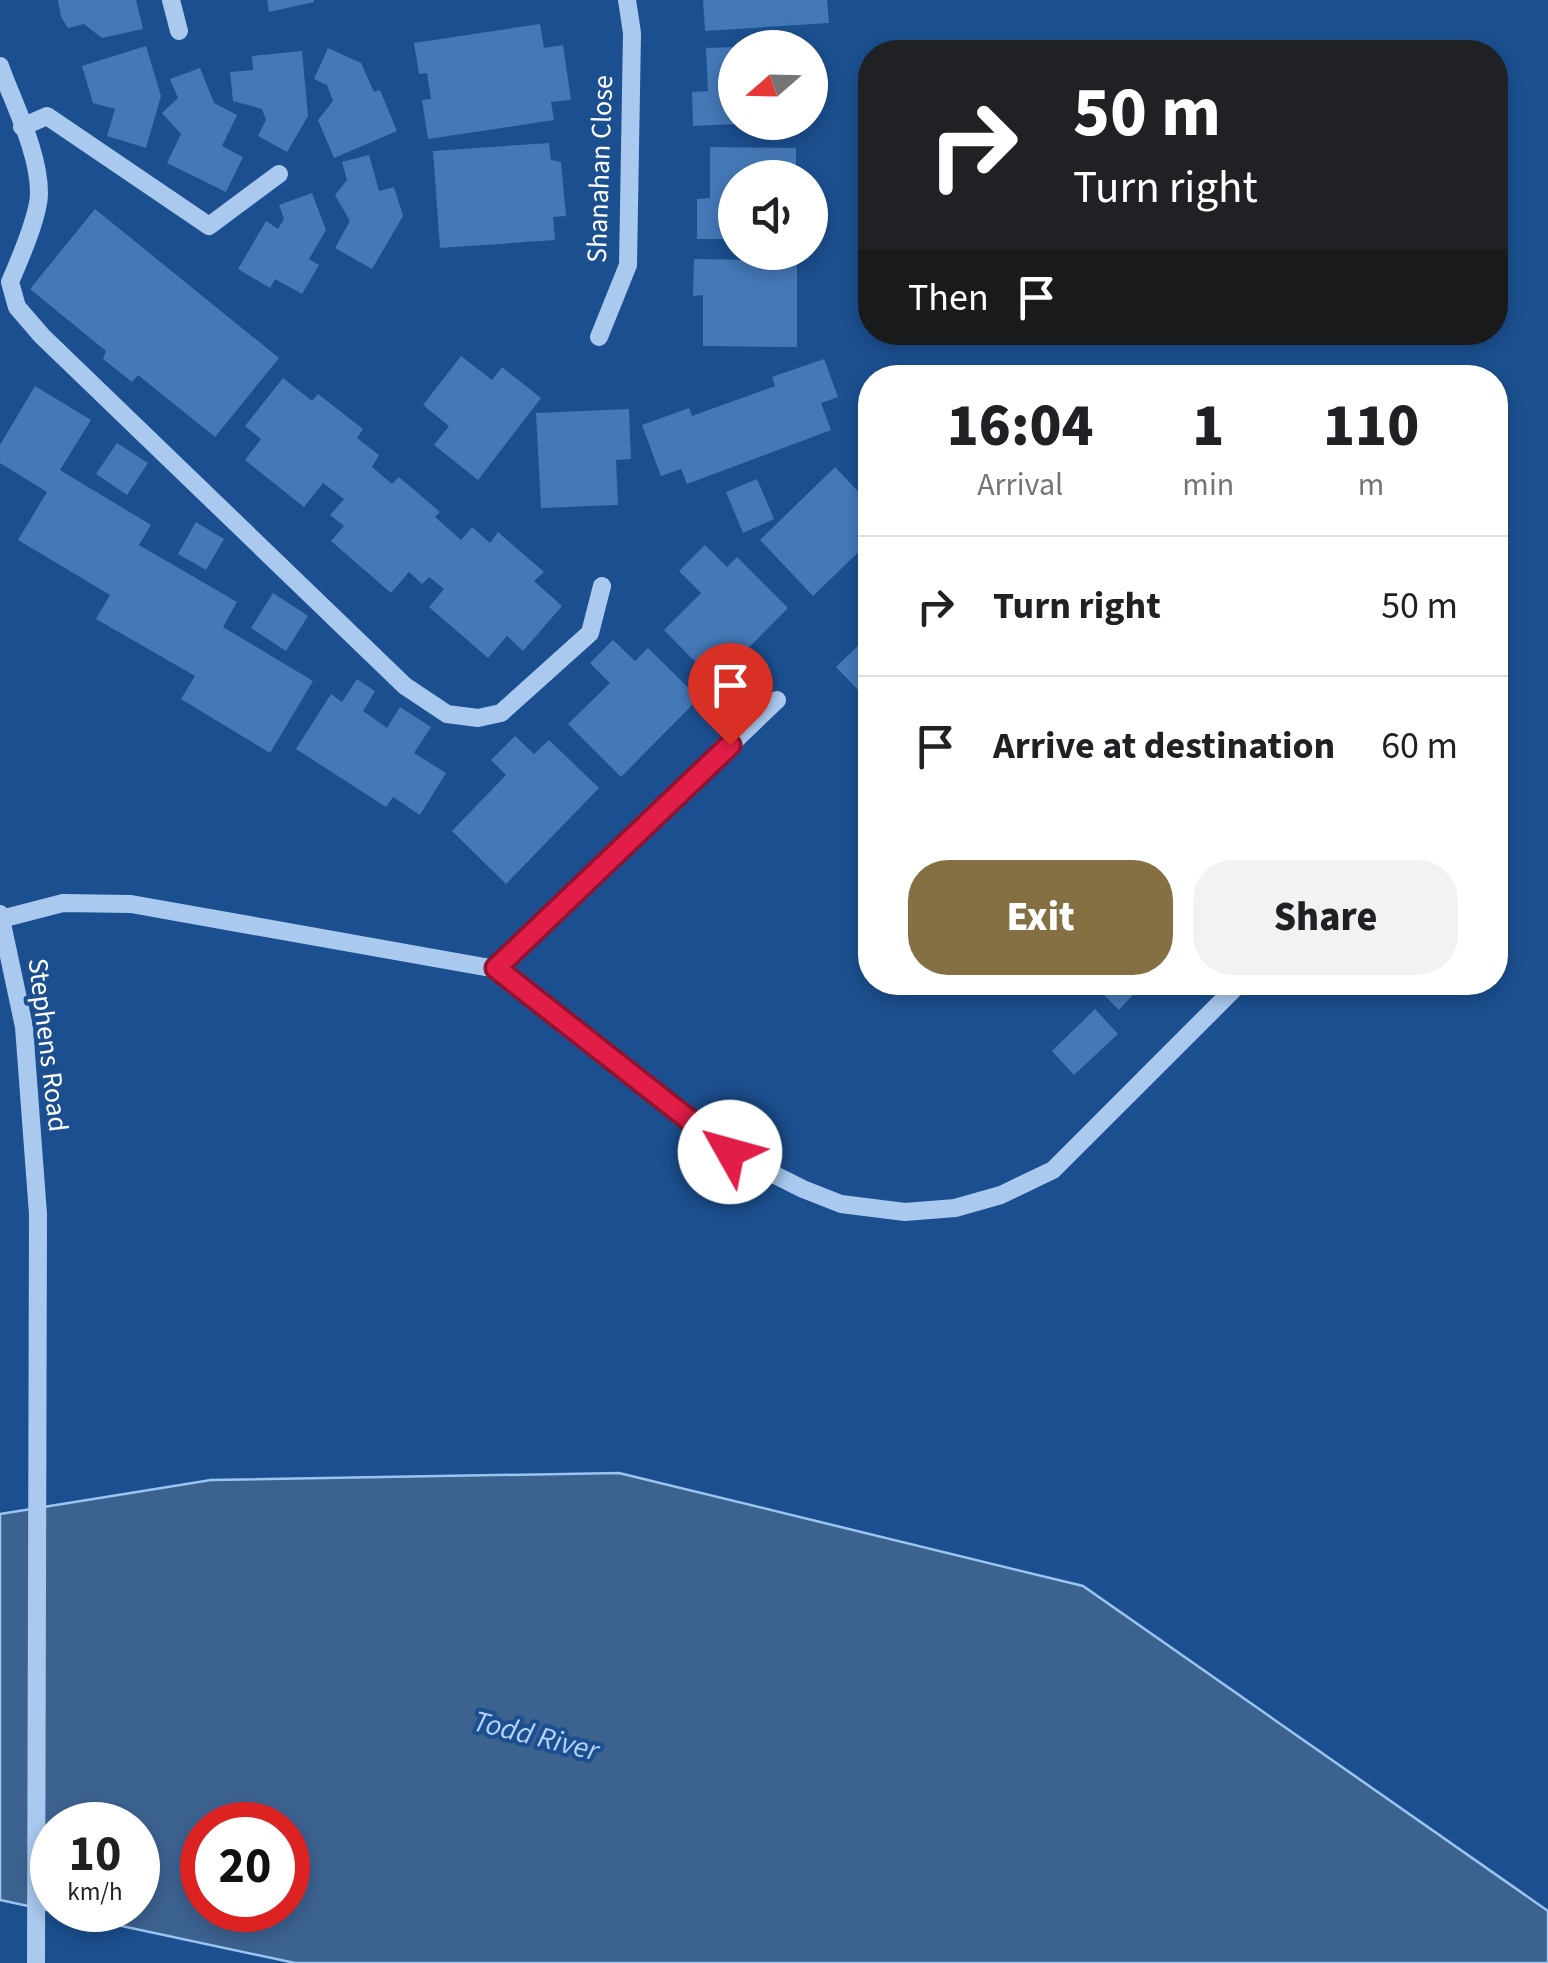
<!DOCTYPE html>
<style>
body{margin:0;font-family:"Source Sans 3",sans-serif;background:#f2f2f2;color:#202124;height:100vh;display:flex;flex-direction:column;font-size:38px;white-space:nowrap}
*{box-sizing:border-box;margin:0}
p{font-size:32px;color:#757577}
.icon{flex:none;width:55px;height:55px;fill:none;stroke:currentColor;stroke-width:2;stroke-linecap:round;stroke-linejoin:round}
.map{position:relative;flex:1;overflow:hidden}
.sheet{position:absolute;left:858px;top:365px;width:650px;height:630px;display:flex;flex-direction:column;background:#fff;border-radius:40px;box-shadow:0 5px 15px #0003}
.sheet>*{flex:none}
.top-card{position:absolute;left:858px;top:40px;width:650px;height:305px;border-radius:40px;box-shadow:0 5px 15px #0003;background:#202124;color:#fff;overflow:hidden}
.needle{width:65px;rotate:250deg}
.controls{position:absolute;left:718px;top:30px;display:grid;gap:20px}
.controls a{display:grid;place-items:center;width:110px;height:110px;border-radius:50%;background:#fff;box-shadow:0 5px 15px #0003;font-size:50px}
.speed{position:absolute;left:30px;top:1802px;display:flex;gap:20px;font-size:50px;font-weight:700;text-align:center}
.speed>*{display:grid;place-content:center;width:130px;height:130px;border-radius:50%;background:#fff;box-shadow:0 5px 15px #0003;line-height:1}
.speed small{font-size:25px;font-weight:400}
.speed .limit{border:15px solid #d22;background:#fff;color:#111}
.pin{position:absolute;display:grid;place-items:center;width:85px;height:85px;color:#fff;margin:-102px -42px;border-radius:50% 50% 50% 0;rotate:-45deg;box-shadow:0 0 10px #0007}
.pin .icon{rotate:45deg}
.me{position:absolute;width:110px;margin:-55px;rotate:308deg;stroke-linejoin:round;filter:drop-shadow(0 0 8px #0008)}
.turn{display:flex;align-items:center;gap:35px;height:210px;padding:0 50px;font-size:45px}
.turn .icon{width:130px;height:130px;stroke-width:2.5}
.turn b{display:block;font-size:70px;line-height:85px}
.then{display:flex;align-items:center;height:95px;padding:0 50px;background:#0003;gap:20px;font-size:38px}
.eta{display:flex;justify-content:space-evenly;align-items:center;height:170px;text-align:center}
.eta b{font-size:60px;font-weight:800;line-height:70px}
.cta{display:flex;gap:20px;margin-top:auto;padding:20px 50px}
.cta a{flex:1;height:115px;border-radius:40px;background:#847042;color:#fff;font-size:40px;font-weight:800;line-height:115px;text-align:center}
.cta a+a{background:#f2f2f2;color:#202124}
ul{padding:0;list-style:none}
li{display:flex;align-items:center;gap:30px;height:140px;padding:0 50px;border-top:2px solid #e0e0e0}
li div{flex:1}
li b{display:block;font-size:38px}
li em{font-style:normal}
.map>svg:first-child{display:block}
.water{fill:#3c6290;stroke:#9cc4f0;stroke-width:2.5;fill-rule:evenodd}
.building{fill:#4478b7}
.lines{fill:none;stroke-linecap:round;stroke-linejoin:round}
.minor{stroke:#a9c9ee;stroke-width:18}
.route-casing{stroke:#92132f;stroke-width:25}
.route{stroke:#e11d48;stroke-width:18}
.labels{text-anchor:middle;dominant-baseline:central;stroke-width:8;stroke-linejoin:round;paint-order:stroke}
.street-label{font-size:28px;fill:#fff;stroke:#1b4f8f}
.water-label{font-size:30px;font-style:italic;fill:#b5d3f5;stroke:#1b4f8f}
</style>
<div class="map">
<svg width="1548" height="1963" viewBox="0 0 1548 1963">
<rect width="100%" height="100%" fill="#1b4f8f"/>
<path class="water" d="M619,1473L1083,1586L1548,1911V1963H295L0,1900V1514L211,1480ZM52,1825H138V1910H52ZM202,1825H288V1910H202Z"/>
<g class="building">
<path d="M58,0H136L143,29L102,38L84,24L68,28L61,17Z"/>
<path d="M267,0H314V2L269,12Z"/>
<path d="M703,0H827L829,23L705,31Z"/>
<path d="M540,24L544,48L563,45L571,100L551,102L554,120L428,139L422,100L431,99L427,73L419,74L414,43Z"/>
<path d="M146,46L161,96L146,148L107,136L115,109L93,103L82,66Z"/>
<path d="M735,47V124L693,126L692,92L708,91L706,48Z"/>
<path d="M328,48L361,63L374,92L380,90L397,131L334,158L318,120L333,101L327,85L314,79Z"/>
<path d="M302,51L308,116L287,152L258,136L266,120L262,109L233,101L230,72L253,70L252,56Z"/>
<path d="M200,68L214,103L237,115L222,146L243,157L226,192L167,163L181,134L162,113L178,98L170,79Z"/>
<path d="M549,143L551,160L561,162L566,216L553,217L555,240L440,248L433,151Z"/>
<path d="M710,147L796,148V178H735V239H697V199L710,198Z"/>
<path d="M369,155L379,191L394,187L403,216L372,269L335,248L350,221L335,195L347,180L342,162Z"/>
<path d="M312,193L326,230L309,259L319,265L302,294L275,279L270,288L238,269L266,221L278,229L284,219L279,205Z"/>
<path d="M95,209L279,358L215,437L138,375L132,382L103,359L106,351L30,289Z"/>
<path d="M694,259L797,261V347L703,346V295L693,296Z"/>
<path d="M461,356L492,380L502,367L541,398L478,480L434,445L449,426L423,405Z"/>
<path d="M824,359L838,397L821,403L831,430L687,484L681,469L661,476L642,425L689,408L692,416L775,386L772,377Z"/>
<path d="M283,378L312,401L318,394L363,429L357,438L379,455L372,467L392,484L399,477L440,512L435,517L461,540L472,527L490,543L498,532L544,572L534,581L562,606L523,651L507,636L488,658L429,607L444,589L429,577L422,584L409,572L391,593L331,541L344,526L330,515L344,499L323,483L304,507L245,460L261,439L245,426Z"/>
<path d="M35,386L91,420L60,470L151,525L139,545L237,602L223,627L313,681L270,753L181,699L195,676L96,619L110,595L18,540L47,492L0,463V445Z"/>
<path d="M629,409L631,459L616,460L618,505L541,508L536,413Z"/>
<path d="M117,443L148,463L127,495L96,474Z"/>
<path d="M835,467L870,504V541L813,596L760,540Z"/>
<path d="M757,479L774,519L743,533L726,492Z"/>
<path d="M196,522L224,539L206,570L178,554Z"/>
<path d="M705,545L727,567L737,557L788,608L715,682L664,630L701,593L679,571Z"/>
<path d="M273,593L308,616L286,651L251,628Z"/>
<path d="M870,634V702L836,667Z"/>
<path d="M613,640L635,661L648,648L699,698L621,777L568,724L610,683L590,663Z"/>
<path d="M357,679L375,691L363,711L387,728L400,707L431,727L414,753L446,773L420,815L393,797L386,807L296,749L331,694L342,702Z"/>
<path d="M515,736L534,754L549,740L599,788L506,884L452,831L506,775L491,760Z"/>
<path d="M1091,982H1145L1119,1010Z"/>
<path d="M1095,1009L1118,1034L1074,1075L1052,1051Z"/>
</g>
<g class="lines">
<g class="minor">
<path d="M171,0L179,31"/>
<path d="M0,66C14,105 39,152 39,193C39,216 19,261 10,282L17,307L42,336L405,686L447,714L478,718L501,713L590,633L602,586"/>
<path d="M22,127L47,116L209,226L279,174"/>
<path d="M599,337L628,265L632,33L627,0"/>
<path d="M0,914L24,1027L38,1214L36,1963"/>
<path d="M1,919L63,903L131,904L496,969L777,700"/>
<path d="M496,969L731,1153L803,1189L841,1204L905,1212L955,1208L1001,1195L1053,1170L1236,987"/>
</g>
</g>
<g class="lines">
<g class="route-casing">
<path id="route" d="M730,745L496,968L730,1152"/>
</g>
<use href="#route" class="route"/>
</g>
<g class="labels">
<g class="street-label">
<text transform="translate(600 169) rotate(-88)">Shanahan Close</text>
<text transform="translate(48 1045) rotate(83)">Stephens Road</text>
</g>
<g class="water-label">
<text transform="translate(536 1736) rotate(14)">Todd River</text>
</g>
</g>
</svg>
<div class="controls">
<a><svg class="needle" viewBox="-14 -14 28 28"><path d="M0-13l5 13h-10z" fill="#e53935"/><path d="M0 13l5-13h-10z" fill="#757577"/></svg></a>
<a><svg class="icon" aria-label="sound" viewBox="0 0 24 24"><path d="M4 9h4l5-4v14l-5-4H4zM17 9q2 3 0 6"/></svg></a>
</div>
<div class="speed"><div>10<small>km/h</small></div><div class="limit">20</div></div>
<div class="pin" style="left:730px;top:745px;background:#d93025"><svg class="icon" aria-label="arrive" viewBox="0 0 24 24"><path d="M6 21V4h12l-3 4 3 4H6"/></svg></div>
<svg class="me" style="left:730px;top:1152px" viewBox="-20 -20 40 40"><circle r="19" fill="#fff"/><path d="M0-13L10 11 0 6-10 11z" fill="#e11d48"/></svg>
<div class="top-card">
<div class="turn"><svg class="icon" aria-label="right" viewBox="0 0 24 24"><path d="M7 20v-9h11M14 6l5 5-5 5"/></svg><div><b>50 m</b>Turn right</div></div>
<div class="then">Then<svg class="icon" aria-label="arrive" viewBox="0 0 24 24"><path d="M6 21V4h12l-3 4 3 4H6"/></svg></div>
</div>
<section class="sheet">
<div class="eta">
<div><b>16:04</b><p>Arrival</p></div>
<div><b>1</b><p>min</p></div>
<div><b>110</b><p>m</p></div>
</div>
<ul>
<li><svg class="icon" aria-label="right" viewBox="0 0 24 24"><path d="M7 20v-9h11M14 6l5 5-5 5"/></svg><div><b>Turn right</b></div><em>50 m</em></li>
<li><svg class="icon" aria-label="arrive" viewBox="0 0 24 24"><path d="M6 21V4h12l-3 4 3 4H6"/></svg><div><b>Arrive at destination</b></div><em>60 m</em></li>
</ul>
<div class="cta"><a>Exit</a><a>Share</a></div>
</section>
</div>
